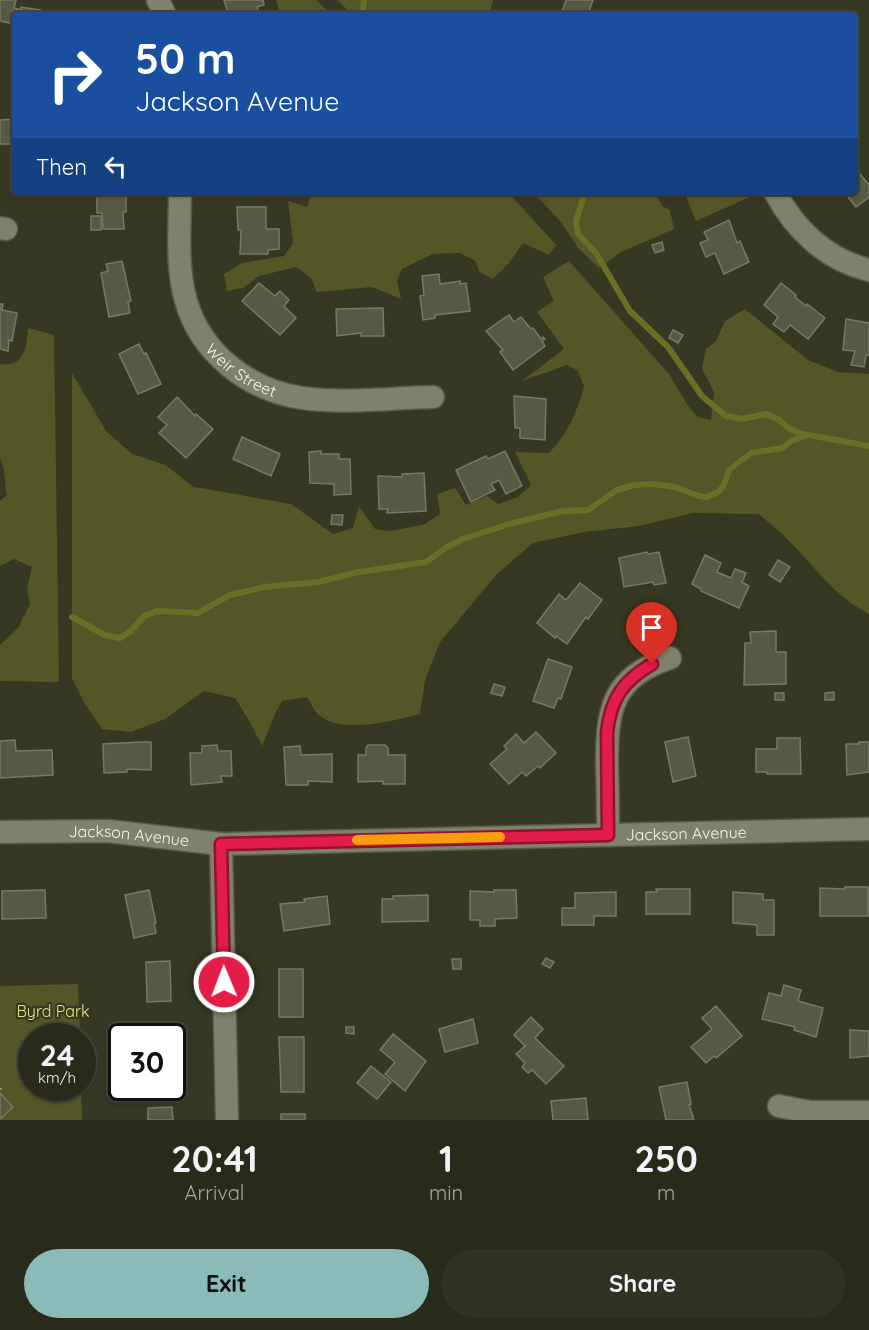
<!DOCTYPE html>
<style>
body{margin:0;font-family:Quicksand,sans-serif;background:#313223;color:#f1f3f6;height:100vh;display:flex;flex-direction:column;font-size:22px;white-space:nowrap}
*{box-sizing:border-box;margin:0}
p{font-size:20px;color:#a5a7a2}
.icon{flex:none;width:33px;height:33px;fill:none;stroke:currentColor;stroke-width:2;stroke-linecap:round;stroke-linejoin:round}
.map{position:relative;height:1120px;overflow:hidden}
.sheet{display:flex;flex-direction:column;background:#292a1a;flex:1}
.sheet>*{flex:none}
.guide{position:absolute;left:12px;top:12px;width:846px;height:183px;border-radius:6px;box-shadow:0 2px 4px #0004,0 0 0 2px #454639;background:#1a4fa0;color:#fff;overflow:hidden}
.speed{position:absolute;left:18px;top:1023px;display:flex;gap:12px;font-size:30px;font-weight:700;text-align:center}
.speed>*{display:grid;place-content:center;width:78px;height:78px;border-radius:50%;background:#292a1a;box-shadow:0 2px 4px #0004,0 0 0 2px #454639;line-height:1}
.speed small{font-size:15px;font-weight:400}
.speed .limit{border:3px solid #111;border-radius:9px;background:#fff;color:#111}
.pin{position:absolute;display:grid;place-items:center;width:51px;height:51px;color:#fff;margin:-62px -26px;border-radius:50% 50% 50% 0;rotate:-45deg;box-shadow:0 0 6px #0007}
.pin .icon{rotate:45deg}
.me{position:absolute;width:66px;margin:-33px;rotate:359deg;stroke-linejoin:round;filter:drop-shadow(0 0 4px #0008)}
.turn{display:flex;align-items:center;gap:21px;height:126px;padding:0 24px;font-size:27px}
.turn .icon{width:78px;height:78px;stroke-width:2.5}
.turn b{display:block;font-size:42px;line-height:51px}
.then{display:flex;align-items:center;height:57px;padding:0 24px;background:#0003;gap:12px;font-size:22px}
.eta{display:flex;justify-content:space-evenly;align-items:center;height:102px;text-align:center}
.eta b{font-size:36px;font-weight:700;line-height:42px}
.primary-button{display:flex;gap:12px;margin-top:auto;padding:12px 24px}
.primary-button a{flex:1;height:69px;border-radius:36px;background:#8bbbb9;color:#111;font-size:24px;font-weight:700;line-height:69px;text-align:center}
.primary-button a+a{background:#313223;color:#f1f3f6}
.map>svg:first-child{display:block}
.green{fill:#535627}
.lines{fill:none;stroke-linecap:round;stroke-linejoin:round}
.stream{stroke:#6b6e26;stroke-width:6}
.building{fill:#575942;stroke:#777961;stroke-width:1.5}
.street-casing{stroke:#565744;stroke-width:25}
.path{stroke:#9c9d8c;stroke-width:4;stroke-dasharray:1.5 4.5;stroke-linecap:butt}
.street{stroke:#7f826a;stroke-width:22}
.route-casing{stroke:#92132f;stroke-width:15}
.route{stroke:#e11d48;stroke-width:10}
.slow{stroke:#f59e0b;stroke-width:10}
.labels{text-anchor:middle;dominant-baseline:central;stroke-width:4.5;stroke-linejoin:round;paint-order:stroke}
.street-label{font-size:16px;fill:#f4f5e8;stroke:#373823}
.park-label{font-size:16px;fill:#e0e682;stroke:#373823}
</style>
<div class="map">
<svg width="869" height="1120" viewBox="0 0 869 1120">
<rect width="100%" height="100%" fill="#373823"/>
<g class="green">
<path d="M276,0H316L332,15H280Z"/>
<path d="M338,0H493L491,7L492,15H352Z"/>
<path d="M312,192H508L556,245L549,255L523,243L509,263L493,279L480,272L475,261L460,253L433,254L402,269L397,281L401,299L372,287L317,292L311,278L296,267L259,276L243,288L227,291L224,274L242,263L284,256L293,243L288,201L307,207Z"/>
<path d="M533,192H655L662,206L670,210L674,229L619,253L599,268L578,248L561,222Z"/>
<path d="M698,192H748L750,197L696,221L686,197Z"/>
<path d="M569,261L669,374L688,406L698,417L711,420L714,392L702,369L706,349L716,341L725,321L745,309L808,360L838,372L869,374V614C834,596 817,569 790,542C781,532 769,523 759,514L693,513L639,526L584,532L533,543L496,575L440,642L425,680L420,714C393,721 343,734 320,716C314,712 311,703 307,697L282,701L275,714L262,746L250,722L235,698L204,691L165,719L131,732L102,729L85,704L72,678V373L106,431L132,454L165,465L194,487L291,504L333,534L353,528L359,506L375,529L390,531L423,525L440,514L437,494L455,488L466,505L487,496L498,504L518,497L531,485L515,452L549,453C568,433 577,412 584,386L577,370L567,365L522,381L564,349L537,312L554,301L543,277Z"/>
<path d="M28,328L54,335L59,682L0,681V645L18,628L30,604L27,589L32,567L14,559L0,566V501L7,495C4,482 6,471 0,458V364C25,368 27,346 28,328Z"/>
<path d="M78,984L80,1036H32V1088H81L82,1120H0V986Z"/>
</g>
<g class="lines">
<g class="stream">
<path d="M364,15L363,7L364,0"/>
<path d="M583,192V199L576,221L578,234L596,253L630,311L668,347L702,396L726,416L742,419L766,414L778,419L787,427L798,433L869,446"/>
<path d="M72,617L105,635L120,638L132,630L144,616L157,611L198,613L230,595L265,587L318,582L359,572L426,562L447,547L463,539L509,524L563,511L588,510L617,490L634,485L654,484L675,487L699,496L707,497L718,492L723,487L729,470L751,453L783,448L791,441L807,435"/>
</g>
</g>
<g class="building">
<path d="M0,0H16L14,8L21,10V7L41,10L40,15H15V24L0,21Z"/>
<path d="M224,0H263L264,5L257,7L259,13L256,15H227L228,14Z"/>
<path d="M566,0H593L589,11L591,12L590,15H561Z"/>
<path d="M15,119V144H0V120Z"/>
<path d="M855,168L869,185V197L856,207L844,192H855Z"/>
<path d="M97,192H126V212H123L124,229H103L102,213H97Z"/>
<path d="M237,207H266V229H279V249L268,250V254H240L241,230H238Z"/>
<rect x="91" y="216" width="10" height="14"/>
<path d="M729,220L737,243L740,241L749,262L724,274L715,253L706,257L700,243L708,240L704,232Z"/>
<path d="M662,242L664,250L655,253L652,245Z"/>
<path d="M122,261L131,301L128,302L130,313L109,317L101,273L108,271L106,264Z"/>
<path d="M439,274L440,284L460,281V284L466,283L470,311L435,315V318L423,320L420,296L424,295L422,276Z"/>
<path d="M259,283L275,296L280,291L289,300L284,306L296,318L280,335L242,301Z"/>
<path d="M781,283L796,295L795,297L806,306L807,304L825,318L808,339L790,325L784,332L773,324L778,317L764,305Z"/>
<path d="M0,304H3L2,310L17,313L12,341L9,340L8,351L0,349Z"/>
<path d="M383,308L384,336H361V333L337,336L336,309Z"/>
<path d="M509,315L514,322L521,317L531,329L533,328L541,339L543,337L545,339L542,341L545,346L513,370L500,352L503,350L486,331Z"/>
<path d="M846,319L869,323V355H866L864,367L851,365L855,351L843,350Z"/>
<path d="M673,330L683,335L678,343L669,338Z"/>
<path d="M139,344L144,354L146,353L161,384L138,394L119,354Z"/>
<path d="M514,396L546,399L545,440L520,438V428H515Z"/>
<path d="M177,397L195,416L196,414L213,429L186,458L159,433L167,425L158,417Z"/>
<path d="M242,437L280,454L271,476L233,459Z"/>
<path d="M321,451V454H339V459H350L351,494L334,495V484L310,483L309,452Z"/>
<path d="M505,451L522,486L506,494L499,480L491,484L495,490L471,502L456,470L486,456L488,459Z"/>
<path d="M424,473L426,511L387,513L388,509H379L378,476L402,477V474Z"/>
<path d="M332,515H343L342,525L331,524Z"/>
<path d="M647,552L648,554L659,552L666,583L654,585L653,582L624,587L619,558Z"/>
<path d="M705,555L721,563L717,572L731,578L735,569L746,573L742,582L749,586L739,608L701,591V589L692,584Z"/>
<path d="M778,560L790,567L780,582L769,575Z"/>
<path d="M580,583L602,600L588,619L586,617L567,644L556,636L555,638L537,623L559,594L566,600Z"/>
<path d="M776,631V652H786V684L744,685L745,643H751L750,632Z"/>
<path d="M548,659L572,667L561,699L558,698L554,708L533,701Z"/>
<path d="M494,684L505,687L502,696L491,693Z"/>
<path d="M834,692V700H825V693Z"/>
<rect x="775" y="693" width="9" height="7"/>
<path d="M536,732L556,753L540,768L538,766L526,776L522,772L509,784L490,764L507,749L504,746L516,734L524,743Z"/>
<path d="M688,737L696,776L673,782L665,742Z"/>
<path d="M777,738H800L801,774H767V772H756V749H777Z"/>
<path d="M15,740L16,751L52,750L53,775L0,778V741Z"/>
<path d="M141,742H151V770L127,769V772L104,773L103,744Z"/>
<path d="M859,742H869V772L847,775L846,744H859Z"/>
<path d="M217,745L218,751H231L232,776H221L222,782L191,785L190,753H202V746Z"/>
<path d="M368,745H385L388,748V755H405V784H383V781L358,782V755H366V748Z"/>
<path d="M300,746L301,755L332,754V782L308,781V785H286L284,747Z"/>
<path d="M845,887H868V916H820V888L845,889Z"/>
<path d="M656,889H690V914H646V892H657Z"/>
<path d="M45,890L46,918L2,919V891Z"/>
<path d="M149,890L156,923H154L156,933L134,938L125,895Z"/>
<path d="M494,890H516L517,918L495,919V926H480V920H470V891L494,892Z"/>
<path d="M616,892V916H594V925H562V908H575V893Z"/>
<path d="M733,892L763,894V900H774V935H757V925L733,923Z"/>
<path d="M428,895V921L382,922V899H393V896Z"/>
<path d="M327,896L330,924L284,931L280,904L305,902L304,899Z"/>
<path d="M546,958L554,962L550,968L542,964Z"/>
<path d="M452,959H461V969H453Z"/>
<path d="M170,961L171,1001L147,1002L146,962Z"/>
<rect x="279" y="969" width="24" height="48"/>
<path d="M784,985L801,990L798,1001L823,1008L816,1037L794,1030L795,1027L762,1019L769,993L781,996Z"/>
<path d="M716,1006L742,1036L716,1058L714,1056L706,1063L691,1047L712,1029L702,1018Z"/>
<path d="M531,1017L543,1029L535,1038L564,1066L546,1084L532,1070L528,1073L522,1067L525,1063L516,1054L525,1046L514,1035Z"/>
<path d="M473,1019L478,1043L445,1052L439,1029Z"/>
<path d="M171,1027V1036H145V1028Z"/>
<path d="M346,1027H354V1034L346,1033Z"/>
<path d="M850,1030L869,1031V1056L850,1058Z"/>
<path d="M393,1034L426,1061L405,1091L385,1074L395,1062L380,1050Z"/>
<path d="M279,1037H304V1092H281Z"/>
<path d="M371,1066L391,1082L377,1099L357,1083Z"/>
<path d="M687,1082L691,1104L689,1105L694,1120H666L659,1087Z"/>
<path d="M0,1093L13,1107L0,1119Z"/>
<path d="M586,1098L588,1120H553L551,1101Z"/>
<path d="M172,1107L173,1120H148V1108Z"/>
<rect x="281" y="1114" width="24" height="6"/>
</g>
<g class="lines">
<g class="street-casing">
<g id="street">
<path d="M158,0L165,15"/>
<path id="s1" d="M180,192C180,227 176,267 186,301C201,353 248,390 302,398C344,404 390,398 433,397"/>
<path d="M775,192C795,230 827,260 869,270"/>
<path d="M0,228L6,229"/>
<path id="s2" d="M0,832L108,831L221,844L869,829"/>
<path d="M608,835C608,812 608,789 607,766C607,710 611,677 670,658"/>
<path d="M221,844L227,1120"/>
<path d="M779,1106L810,1112H869"/>
</g>
</g>
<path class="path" d="M0,1088V1091"/>
<use href="#street" class="street"/>
</g>
<g class="lines">
<g class="route-casing">
<path id="route" d="M224,982L221,844L608,835L607,732C611,698 623,681 652,664"/>
</g>
<use href="#route" class="route"/>
<path class="slow" d="M357,840L500,837"/>
</g>
<g class="labels">
<g class="street-label">
<text stroke="none"><textPath href="#s1" startOffset="201">Weir Street</textPath></text>
<text stroke="none"><textPath href="#s2" startOffset="687">Jackson Avenue</textPath></text>
<text stroke="none"><textPath href="#s2" startOffset="129">Jackson Avenue</textPath></text>
</g>
<g class="park-label">
<text x="53" y="1011">Byrd Park</text>
</g>
</g>
</svg>
<div class="speed"><div>24<small>km/h</small></div><div class="limit">30</div></div>
<div class="pin" style="left:652px;top:664px;background:#d93025"><svg class="icon" aria-label="arrive" viewBox="0 0 24 24"><path d="M6 21V4h12l-3 4 3 4H6"/></svg></div>
<svg class="me" style="left:224px;top:982px" viewBox="-20 -20 40 40"><circle r="17" fill="#e11d48" stroke="#fff" stroke-width="3"/><path d="M0-11L8 9 0 5-8 9z" fill="#fff"/></svg>
<div class="guide">
<div class="turn"><svg class="icon" aria-label="right" viewBox="0 0 24 24"><path d="M7 20v-9h11M14 6l5 5-5 5"/></svg><div><b>50 m</b>Jackson Avenue</div></div>
<div class="then">Then<svg class="icon" aria-label="left" viewBox="0 0 24 24"><path d="M17 20v-9H6M10 6l-5 5 5 5"/></svg></div>
</div>
</div>
<section class="sheet">
<div class="eta">
<div><b>20:41</b><p>Arrival</p></div>
<div><b>1</b><p>min</p></div>
<div><b>250</b><p>m</p></div>
</div>
<div class="primary-button"><a>Exit</a><a>Share</a></div>
</section>
